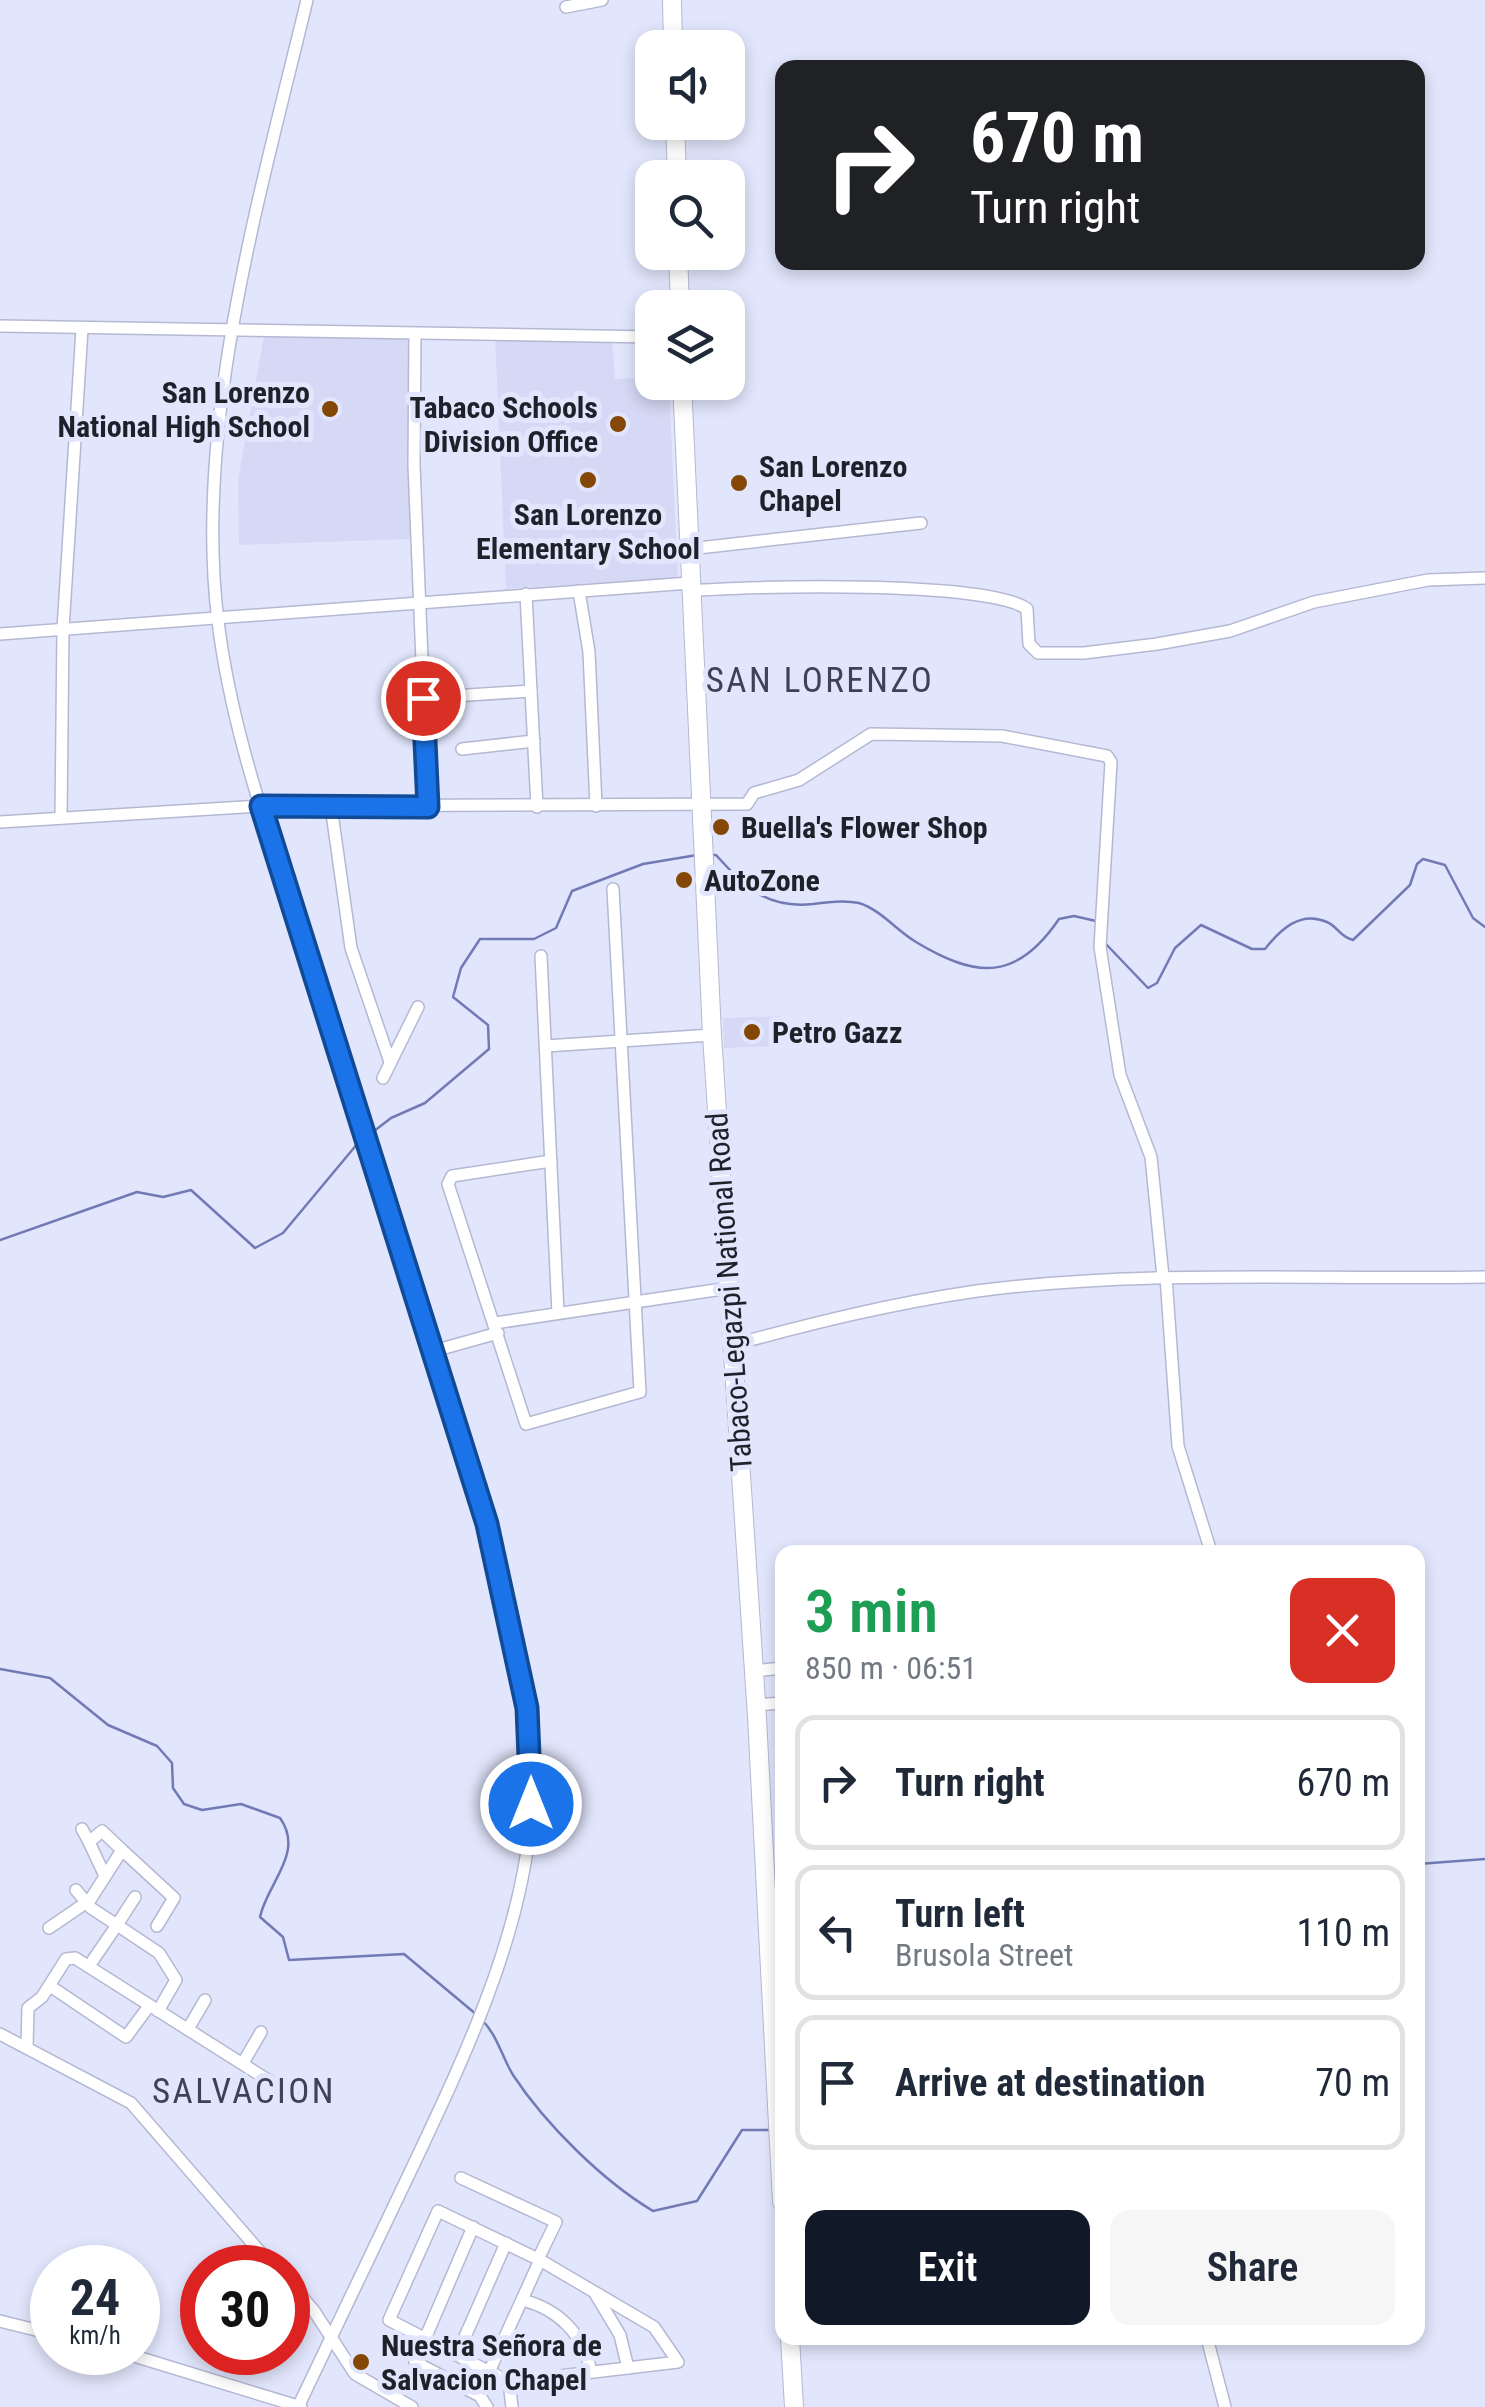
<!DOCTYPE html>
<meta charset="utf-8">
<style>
body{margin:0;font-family:"Roboto Condensed",sans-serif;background:#f6f6f7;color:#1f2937;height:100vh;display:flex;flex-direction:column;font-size:38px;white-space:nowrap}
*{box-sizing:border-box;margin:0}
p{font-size:32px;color:#747a83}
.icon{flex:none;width:55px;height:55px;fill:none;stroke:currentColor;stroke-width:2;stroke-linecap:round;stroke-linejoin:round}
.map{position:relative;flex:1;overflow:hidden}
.sheet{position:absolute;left:775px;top:1545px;width:650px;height:800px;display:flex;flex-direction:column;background:#fff;border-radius:20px;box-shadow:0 5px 15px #0003}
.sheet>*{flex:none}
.banner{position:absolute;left:775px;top:60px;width:650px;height:210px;border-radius:20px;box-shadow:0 5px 15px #0003;background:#202124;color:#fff;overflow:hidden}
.buttons{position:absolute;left:635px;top:30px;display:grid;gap:20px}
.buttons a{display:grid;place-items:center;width:110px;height:110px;border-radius:20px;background:#fff;box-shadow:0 5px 15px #0003;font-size:50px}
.speed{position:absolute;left:30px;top:2245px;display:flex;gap:20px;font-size:50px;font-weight:700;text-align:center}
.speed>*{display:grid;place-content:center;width:130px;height:130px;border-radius:50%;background:#fff;box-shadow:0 5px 15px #0003;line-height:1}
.speed small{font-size:25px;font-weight:400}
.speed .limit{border:15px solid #d22;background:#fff;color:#111}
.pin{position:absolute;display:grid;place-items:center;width:85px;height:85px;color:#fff;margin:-42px;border:5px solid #fff;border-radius:50%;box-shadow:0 2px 10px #0007}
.me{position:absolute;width:110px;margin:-55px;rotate:0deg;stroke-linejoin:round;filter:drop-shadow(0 0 8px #0008)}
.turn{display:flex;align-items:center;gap:35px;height:210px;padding:0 30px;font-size:45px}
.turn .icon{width:130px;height:130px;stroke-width:2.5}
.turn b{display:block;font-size:70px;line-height:85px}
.round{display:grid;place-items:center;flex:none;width:105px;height:105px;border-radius:20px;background:#f6f6f7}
.summary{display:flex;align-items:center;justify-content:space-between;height:170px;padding:0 30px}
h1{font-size:60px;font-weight:600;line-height:75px;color:#1e9e55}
.cta{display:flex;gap:20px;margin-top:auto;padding:20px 30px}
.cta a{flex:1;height:115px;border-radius:20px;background:#111827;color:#fff;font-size:40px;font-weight:600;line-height:115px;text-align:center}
.cta a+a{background:#f6f6f7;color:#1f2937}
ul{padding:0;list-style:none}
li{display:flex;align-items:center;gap:30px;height:135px;margin:0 20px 15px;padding:0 10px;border:5px solid #e0e1e3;border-radius:20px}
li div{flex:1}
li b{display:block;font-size:38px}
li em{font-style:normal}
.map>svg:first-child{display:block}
.built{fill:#d5d9f5}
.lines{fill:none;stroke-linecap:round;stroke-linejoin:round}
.stream{stroke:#727ab6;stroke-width:2.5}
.minor-casing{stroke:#b4b8d3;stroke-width:14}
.primary-casing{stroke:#b4b8d3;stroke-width:20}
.minor{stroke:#fff;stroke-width:11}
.primary{stroke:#fff;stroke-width:18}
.route-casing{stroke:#114b97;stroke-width:25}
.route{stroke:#1a73e8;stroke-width:18}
.poi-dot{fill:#844706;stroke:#e2e6fc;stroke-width:4}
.labels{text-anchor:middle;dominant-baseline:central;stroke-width:10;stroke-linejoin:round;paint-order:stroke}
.poi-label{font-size:30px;font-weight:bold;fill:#1f212a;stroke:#e2e6fc;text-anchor:start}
.street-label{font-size:30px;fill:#1f212a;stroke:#e2e6fc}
.quarter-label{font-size:35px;letter-spacing:2.5px;fill:#3e4157;stroke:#e2e6fc}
</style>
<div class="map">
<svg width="1485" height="2407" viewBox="0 0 1485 2407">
<rect width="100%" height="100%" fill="#e2e6fc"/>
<g class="built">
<path d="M264,336L408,337L411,539L239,545L238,480Z"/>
<path d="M495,336L612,338L615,379L652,377V382L669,383L678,578L506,589Z"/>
<path d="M781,1016L782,1046L724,1048L723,1018Z"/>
</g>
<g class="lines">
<g class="stream">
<path d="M710,855H716C746,888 767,909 813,904C826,902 846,900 859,903C881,910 896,930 916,942C977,979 1017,981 1059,919L1074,916L1096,921"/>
<path d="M1105,943L1148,988L1157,983L1175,948L1201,925L1252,949H1265C1280,930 1300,910 1327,922C1338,927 1340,937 1353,940L1410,885L1417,864L1423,859L1445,865L1473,918L1485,927"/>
<path d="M369,1135L391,1118L425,1103L489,1049L488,1025L453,997L461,968L480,939H534L556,928L572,891L643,864L697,855"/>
<path d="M0,1240L137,1192L163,1197L191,1190L255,1248L283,1233L358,1143"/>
<path d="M0,1669L50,1678L108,1725L157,1746L172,1763L173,1788L184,1804L202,1810L241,1804L280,1818C305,1853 267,1883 260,1917L283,1937L289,1960L404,1954L477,2015"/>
<path d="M1418,1864L1485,1859"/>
<path d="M483,2021C498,2037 502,2057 513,2075C546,2125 603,2181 653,2211L697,2201L742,2130H771"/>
</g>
<g class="minor-casing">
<g id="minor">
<path d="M566,7L602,0"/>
<path d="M0,326L652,337"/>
<path d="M415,333L414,465L428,807"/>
<path d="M689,549L921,523"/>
<path d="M579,591L589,652L596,806"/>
<path d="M690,591C746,586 988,580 1027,609L1029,644L1038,653H1084L1157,644L1230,631L1314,602L1428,580L1485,578"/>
<path d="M526,594L537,807"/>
<path d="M0,634L690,583"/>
<path d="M423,698L531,691"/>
<path d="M462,749L534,741"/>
<path d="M331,806L351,948L390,1062"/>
<path d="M61,818L63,629L82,329"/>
<path d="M0,822L261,806L747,804L754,793L799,780L871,734L1002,736L1107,756L1111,762L1100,947L1120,1075L1151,1157L1163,1277"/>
<path d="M541,956L558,1313"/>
<path d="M546,1046L712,1035"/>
<path d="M383,1078L418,1007"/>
<path d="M551,1161L452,1176L448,1184L526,1424L640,1392L613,889"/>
<path d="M1166,1277L1178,1446L1211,1552"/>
<path d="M495,1323L729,1288"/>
<path d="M732,1345C813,1323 893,1303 977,1291C1145,1269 1316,1280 1485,1277"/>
<path d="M430,1352L498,1333"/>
<path d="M754,1671L782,1668"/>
<path d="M756,1705L782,1703"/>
<path d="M82,1829L89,1842"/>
<path d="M105,1876L89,1842L102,1831L122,1850"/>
<path d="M76,1890L91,1908L117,1925L89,1966"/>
<path d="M135,1897L117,1925L159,1953L176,1980L158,2011"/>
<path d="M49,1928L90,1900L122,1850L174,1898L157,1926"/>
<path d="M50,1986L126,2037L149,2006"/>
<path d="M188,2029L205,2000"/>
<path d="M0,2034L131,2103L274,2268"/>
<path d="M27,2047L28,2008L42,1997L66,1959L75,1958L293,2096"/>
<path d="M243,2063L261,2032"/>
<path d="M461,2178L556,2222L538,2259"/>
<path d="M473,2227L415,2362L480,2396L487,2407"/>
<path d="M288,2280L314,2311L355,2374L412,2407"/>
<path d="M596,2295L620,2335L628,2368"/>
<path d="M522,2300C559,2309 584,2335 591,2372"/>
<path d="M0,2321L52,2334"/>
<path d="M1207,2338L1225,2407"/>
<path d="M121,2352L301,2407"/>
<path d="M457,2355L506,2243"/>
<path d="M489,2372L540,2260"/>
<path d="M509,2382L389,2320L438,2211L540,2260L654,2327L678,2362L509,2382L512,2407"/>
<path d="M298,2407C336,2327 374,2248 412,2168C461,2064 515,1952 529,1836C547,1691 491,1542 448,1406C398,1250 349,1094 301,937C269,833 231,729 218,621C193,424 261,191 307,0"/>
</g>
</g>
<g class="primary-casing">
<g id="primary">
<path d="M672,0L673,48"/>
<path d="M675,122L677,178"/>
<path d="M678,252L680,308"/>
<path d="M682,382L712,1035L757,1717L782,2202"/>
<path d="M790,2338L794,2407"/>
</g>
</g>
<use href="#minor" class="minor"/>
<use href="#primary" class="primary"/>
</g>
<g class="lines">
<g class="route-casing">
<path id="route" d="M423,698L428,807L261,806L487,1524L527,1708L531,1804"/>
</g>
<use href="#route" class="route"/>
</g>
<g class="poi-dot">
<circle cx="330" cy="409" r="10"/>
<circle cx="618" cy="424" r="10"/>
<circle cx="588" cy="480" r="10"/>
<circle cx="739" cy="483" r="10"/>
<circle cx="721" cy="827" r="10"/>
<circle cx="684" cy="880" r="10"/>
<circle cx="752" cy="1032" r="10"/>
<circle cx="361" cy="2362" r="10"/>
</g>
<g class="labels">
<g class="poi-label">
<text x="310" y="392" text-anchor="end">San Lorenzo<tspan x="310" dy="34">National High School</tspan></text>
<text x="598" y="407" text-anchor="end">Tabaco Schools<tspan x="598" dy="34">Division Office</tspan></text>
<text x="759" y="466">San Lorenzo<tspan x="759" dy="34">Chapel</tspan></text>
<text x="588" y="514" text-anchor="middle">San Lorenzo<tspan x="588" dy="34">Elementary School</tspan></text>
<text x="741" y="827">Buella's Flower Shop</text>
<text x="704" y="880">AutoZone</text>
<text x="772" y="1032">Petro Gazz</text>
<text x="381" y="2345">Nuestra Señora de<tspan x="381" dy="34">Salvacion Chapel</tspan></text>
</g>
<g class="street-label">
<text transform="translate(729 1292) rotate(-94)">Tabaco-Legazpi National Road</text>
</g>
<g class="quarter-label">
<text x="820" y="680">SAN LORENZO</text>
<text x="244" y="2091">SALVACION</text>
</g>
</g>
</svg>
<div class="buttons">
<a><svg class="icon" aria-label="sound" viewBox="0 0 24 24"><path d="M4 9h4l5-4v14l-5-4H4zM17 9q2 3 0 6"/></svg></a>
<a><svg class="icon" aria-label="search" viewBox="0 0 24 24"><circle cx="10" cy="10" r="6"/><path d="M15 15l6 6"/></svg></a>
<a><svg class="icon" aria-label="layers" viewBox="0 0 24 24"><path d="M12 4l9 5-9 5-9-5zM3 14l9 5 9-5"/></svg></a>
</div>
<div class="speed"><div>24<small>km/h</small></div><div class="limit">30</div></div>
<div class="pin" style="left:423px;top:698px;background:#d93025"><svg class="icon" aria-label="arrive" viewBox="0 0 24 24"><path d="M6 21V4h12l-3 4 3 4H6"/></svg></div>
<svg class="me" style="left:531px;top:1804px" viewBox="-20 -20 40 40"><circle r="17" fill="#1a73e8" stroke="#fff" stroke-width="3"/><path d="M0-11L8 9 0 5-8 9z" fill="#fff"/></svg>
<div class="banner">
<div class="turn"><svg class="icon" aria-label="right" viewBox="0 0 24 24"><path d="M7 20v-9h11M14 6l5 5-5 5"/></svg><div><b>670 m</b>Turn right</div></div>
</div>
<section class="sheet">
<div class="summary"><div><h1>3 min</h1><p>850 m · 06:51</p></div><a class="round" style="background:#d93025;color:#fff"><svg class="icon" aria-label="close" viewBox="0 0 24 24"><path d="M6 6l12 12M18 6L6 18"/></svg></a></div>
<ul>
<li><svg class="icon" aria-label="right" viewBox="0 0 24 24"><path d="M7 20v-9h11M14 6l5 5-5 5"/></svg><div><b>Turn right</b></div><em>670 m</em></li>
<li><svg class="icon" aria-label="left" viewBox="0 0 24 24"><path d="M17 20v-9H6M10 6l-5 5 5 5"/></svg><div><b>Turn left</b><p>Brusola Street</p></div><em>110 m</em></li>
<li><svg class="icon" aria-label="arrive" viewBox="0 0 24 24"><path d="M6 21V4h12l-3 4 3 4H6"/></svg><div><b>Arrive at destination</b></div><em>70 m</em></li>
</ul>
<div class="cta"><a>Exit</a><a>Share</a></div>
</section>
</div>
